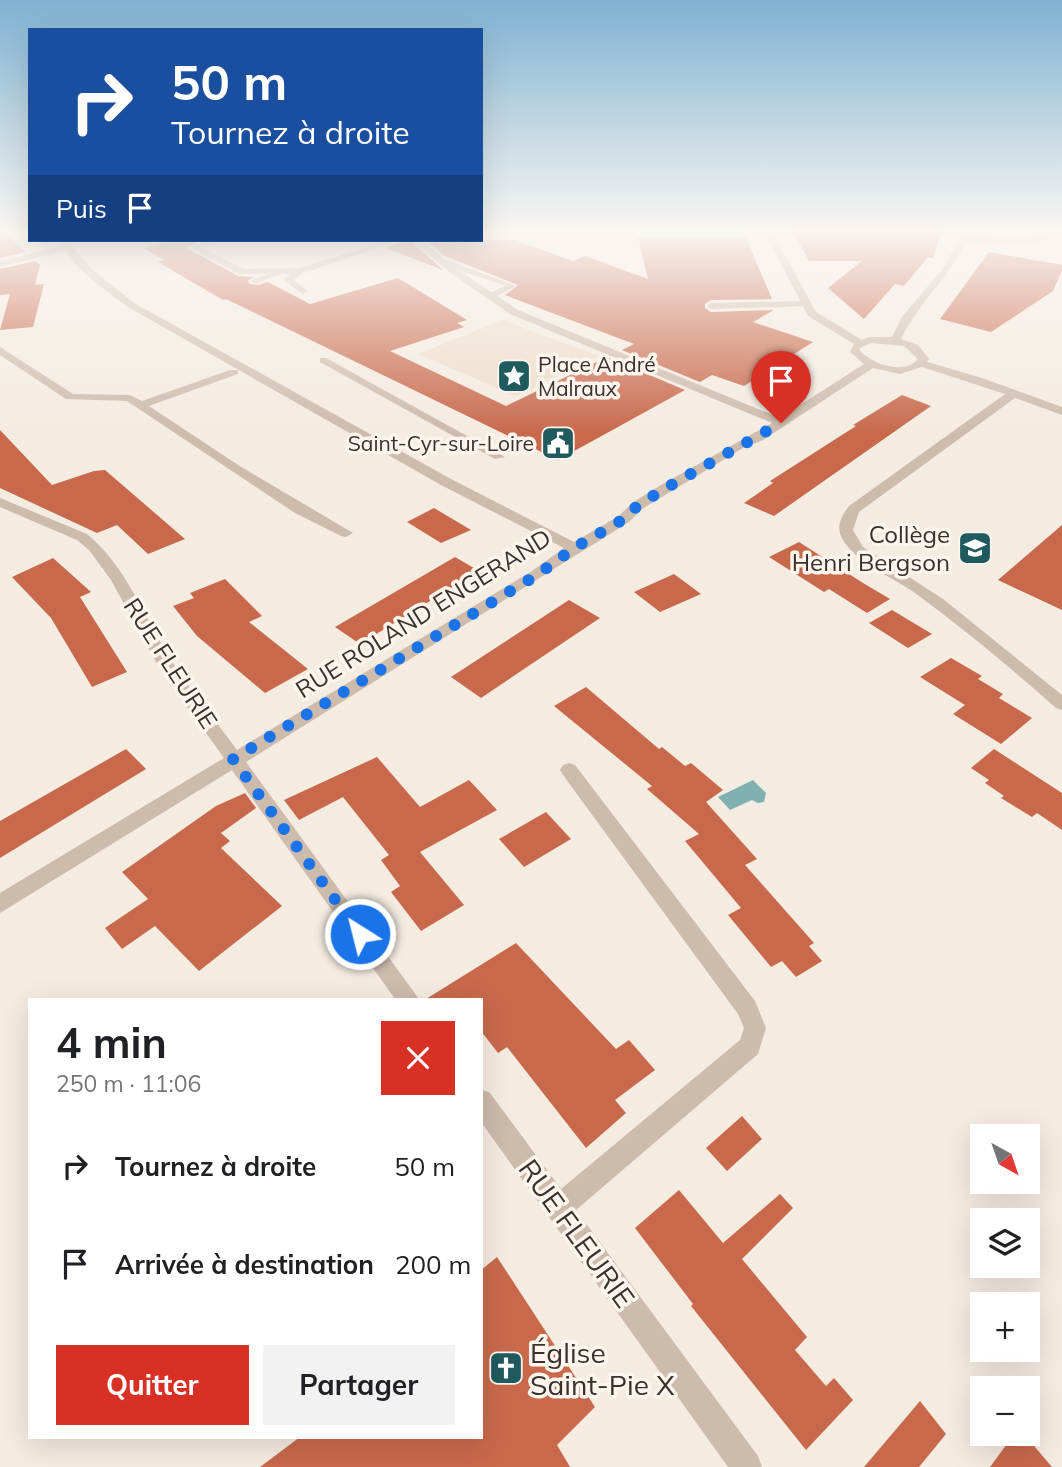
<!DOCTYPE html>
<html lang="fr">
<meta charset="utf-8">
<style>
body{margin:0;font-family:Mulish,sans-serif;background:#f2f2f2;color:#202124;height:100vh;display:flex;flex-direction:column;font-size:26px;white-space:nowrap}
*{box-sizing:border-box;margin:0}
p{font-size:23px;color:#757577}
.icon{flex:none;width:38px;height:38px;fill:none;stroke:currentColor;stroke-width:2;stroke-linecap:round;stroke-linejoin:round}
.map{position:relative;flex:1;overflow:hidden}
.sheet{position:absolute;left:28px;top:998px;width:455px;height:441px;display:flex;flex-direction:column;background:#fff;border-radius:0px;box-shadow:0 7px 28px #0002}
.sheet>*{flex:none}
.banner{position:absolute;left:28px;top:28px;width:455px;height:214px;border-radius:0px;box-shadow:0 7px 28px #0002;background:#1a4fa0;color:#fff;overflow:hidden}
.needle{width:46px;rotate:140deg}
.buttons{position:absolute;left:970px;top:1124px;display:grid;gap:14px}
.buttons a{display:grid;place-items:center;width:70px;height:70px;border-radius:0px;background:#fff;box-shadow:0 7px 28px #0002;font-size:35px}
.pin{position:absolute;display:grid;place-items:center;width:60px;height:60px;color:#fff;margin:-72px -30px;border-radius:50% 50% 50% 0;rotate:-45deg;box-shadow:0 0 7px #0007}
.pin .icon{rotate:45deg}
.me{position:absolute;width:77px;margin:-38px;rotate:324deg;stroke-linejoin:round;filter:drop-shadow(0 0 5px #0008)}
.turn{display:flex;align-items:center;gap:24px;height:147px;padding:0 28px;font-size:32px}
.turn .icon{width:91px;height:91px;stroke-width:2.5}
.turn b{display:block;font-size:49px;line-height:60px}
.then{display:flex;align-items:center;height:66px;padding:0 28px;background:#0003;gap:14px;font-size:26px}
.round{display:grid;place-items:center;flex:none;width:74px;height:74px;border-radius:0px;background:#f2f2f2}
.head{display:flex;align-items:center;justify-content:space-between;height:119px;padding:0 28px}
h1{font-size:42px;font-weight:700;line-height:52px}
.cta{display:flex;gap:14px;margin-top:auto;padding:14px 28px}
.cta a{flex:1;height:80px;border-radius:0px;background:#d93025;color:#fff;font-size:28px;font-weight:700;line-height:80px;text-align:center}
.cta a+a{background:#f2f2f2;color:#202124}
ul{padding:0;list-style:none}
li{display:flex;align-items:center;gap:21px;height:98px;padding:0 28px}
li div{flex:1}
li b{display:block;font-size:26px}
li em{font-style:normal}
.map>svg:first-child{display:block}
.plaza{fill:#ecdcc8}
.water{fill:#7fb0b2}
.building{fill:#c8694b}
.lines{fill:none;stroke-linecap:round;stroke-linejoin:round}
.service{fill:#cdbbac;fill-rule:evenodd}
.minor{fill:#cdbbac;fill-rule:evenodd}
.tertiary{fill:#cdbbac;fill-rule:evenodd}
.route{stroke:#1a73e8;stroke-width:12;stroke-dasharray:0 21.6}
.labels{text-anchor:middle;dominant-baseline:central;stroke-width:7;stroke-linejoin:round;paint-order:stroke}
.far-poi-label{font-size:21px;fill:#3b302b;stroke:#fbf5ee;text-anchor:start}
.poi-label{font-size:24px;fill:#3b302b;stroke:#fbf5ee;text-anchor:end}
.street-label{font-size:24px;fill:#3b302b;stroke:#fbf5ee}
.near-street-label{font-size:28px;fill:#3b302b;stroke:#fbf5ee}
.near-poi-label{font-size:28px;fill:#3b302b;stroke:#fbf5ee;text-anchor:start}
</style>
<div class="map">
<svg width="1062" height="1467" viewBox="0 0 1062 1467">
<rect width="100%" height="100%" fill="#f4ebe1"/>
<path class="plaza" d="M503,320L599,356L516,396L418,354Z"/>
<path class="water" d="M753,780L766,793L764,802L758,803L752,800L730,810L718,797Z"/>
<g class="building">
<path d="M0,229L26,252L0,258Z"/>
<path d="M792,229H943L933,258L928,257L904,286L895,284L864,319L828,288L862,261H809Z"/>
<path d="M638,237L746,238L772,299L711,300L705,304V308L711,312L774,310L753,322L813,342L744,386L712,375L700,382L622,350L634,344L505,295L518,285L445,256L425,240H515L573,261L585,256L648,279Z"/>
<path d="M177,240L197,242L187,248L238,276L254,277L248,280L249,284L258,285L268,282L310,304L398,278L467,320L457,323L464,327L390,351L506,406L607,357L685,390L558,460L226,299L223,300L158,262L165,260L143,248Z"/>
<path d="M405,240H410L443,270L386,248Z"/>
<path d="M989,252L1062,265V270L1053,291L991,332L940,319Z"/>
<path d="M36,261L40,265L35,285L44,284L33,327L0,330L10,294L0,295V269Z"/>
<path d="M902,395L931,406L774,516L744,503L773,483L770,481L856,426L853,425Z"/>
<path d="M0,430L52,485L94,471L105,470L185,539L148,554L117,525L97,533L0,488Z"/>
<path d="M434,508L471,530L441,543L407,522Z"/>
<path d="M1062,525V610L998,580Z"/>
<path d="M799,542L863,583L890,599L867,613L829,589L824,592L769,557Z"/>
<path d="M455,557L479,571L360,644L335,627Z"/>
<path d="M53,558L91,592L80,597L127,672L92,687L51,618L12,577Z"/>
<path d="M674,574L701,594L660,612L634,592Z"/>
<path d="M225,579L262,616L249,622L308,669L265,693L197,636L173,606L194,598L190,593Z"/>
<path d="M569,600L600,618L481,698L451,677Z"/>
<path d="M892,610L932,634L908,648L869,623Z"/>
<path d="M951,658L982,676L978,679L1003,694L999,698L1032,718L1001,744L953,714L965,705L920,677Z"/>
<path d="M586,687L659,749L662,747L685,766L691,763L723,790L706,802L757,859L745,865L814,943L809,946L822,961L796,977L782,961L771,967L728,915L741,908L685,841L699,834L647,789L652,786L554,706Z"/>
<path d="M126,749L146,769L0,858V821Z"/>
<path d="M994,749L1062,793V830L1037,813L1032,817L1001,798L1004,796L985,783L989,780L971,768Z"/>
<path d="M377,757L420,807L469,780L497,810L420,852L464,905L421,931L391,892L400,886L381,860L389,855L343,797L299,820L284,800Z"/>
<path d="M245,793L256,808L221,833L230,841L221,848L282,906L199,971L155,926L122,949L105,928L148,899L122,872L216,806Z"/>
<path d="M546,812L571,839L524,867L499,839Z"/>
<path d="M516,943L616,1049L629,1040L655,1070L615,1100L626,1113L586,1148L507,1047L498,1053L481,1031V999H426Z"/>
<path d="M742,1116L762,1139L727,1171L706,1148Z"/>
<path d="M679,1190L723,1243L780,1194L793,1208L742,1259L807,1337L795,1350L826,1386L834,1378L853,1400L806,1450L691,1306L693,1304L635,1228Z"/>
<path d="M497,1257L595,1407L557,1445L570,1467H260L300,1437H481V1270Z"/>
<path d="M920,1401L946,1434L919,1467H864Z"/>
<path d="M1015,1433H1023L1052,1467H990Z"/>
</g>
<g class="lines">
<g class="service">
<path d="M439,259H445L516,286L493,298H487V294L505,286L439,263Z"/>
<path d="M281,269L288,271L257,283L250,281Z"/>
<path d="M805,301L808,302V306L711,309L707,306L711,303Z"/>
<path d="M320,358H326L505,457L495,459L320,362Z"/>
</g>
<g class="minor">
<path d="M763,229H771L816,312L862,340L869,337H892L902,317L945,266L964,229H972L969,236C989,237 1010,241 1030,238C1042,236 1050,229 1062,229C1038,252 997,243 966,241C948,279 919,302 901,339L918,345L929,359L927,362L979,377L1062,407V415L1015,398L859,512L853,530L863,547L943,599L1062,695V710L1056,708C1011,668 964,629 915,593C892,576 859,566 843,540C835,527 841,517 849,506L1005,394L922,367L900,374L873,368L763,440L743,448L642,509L629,522L246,762L419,999H395L232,770L0,913V893L224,758L160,669L111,580L89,550L77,540L0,507V498L87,534C128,568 145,620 173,663C193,693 216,721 237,750L532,571L564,548L441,485L128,307C110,293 68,266 65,245H71L92,269L134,303L451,479L574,542L619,516L632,503L661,485L772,423L510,314L448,271L412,240H421L454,267L518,310L780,418L864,364L850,352L854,344L808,316ZM871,343L904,346L918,359C904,375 874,365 860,351V348Z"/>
<path d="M211,240H224L202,248L244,269L299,268L390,240H402L303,273L294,280L308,291L303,294L283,280L290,274H239L190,247Z"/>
<path d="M0,347L73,394L130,395L142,401L230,370H238V374L149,406L238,465L353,533L346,537L341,536L295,513L127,401L66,399L0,355Z"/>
<path d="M569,763L575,765L755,1001L766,1028L758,1054L576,1210L758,1456L762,1467H728L481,1122V1089L490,1093L561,1189L740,1040L744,1028L738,1014L563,775L560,770L563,765Z"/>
</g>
<path class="tertiary" d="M62,240H70L71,249L0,267V261L63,246Z"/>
</g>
<linearGradient id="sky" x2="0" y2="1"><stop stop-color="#7eb2d2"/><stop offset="0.53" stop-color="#faf6f2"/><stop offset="1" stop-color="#faf6f2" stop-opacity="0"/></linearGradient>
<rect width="1062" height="434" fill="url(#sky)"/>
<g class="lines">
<path class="route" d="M360,934L233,759L537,575L574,548L624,519L637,506L666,488L781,423"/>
</g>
<defs>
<g id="sight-square" transform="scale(1.75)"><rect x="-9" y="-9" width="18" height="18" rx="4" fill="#1f5a5e" stroke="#fbf5ee"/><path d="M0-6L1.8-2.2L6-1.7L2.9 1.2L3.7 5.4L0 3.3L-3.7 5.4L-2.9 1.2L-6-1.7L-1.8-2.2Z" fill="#fff"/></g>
<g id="civic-square" transform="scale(1.75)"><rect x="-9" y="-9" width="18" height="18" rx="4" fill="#1f5a5e" stroke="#fbf5ee"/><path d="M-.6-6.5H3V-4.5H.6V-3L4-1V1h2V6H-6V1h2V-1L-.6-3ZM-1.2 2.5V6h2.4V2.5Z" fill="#fff"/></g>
<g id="school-square" transform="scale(1.75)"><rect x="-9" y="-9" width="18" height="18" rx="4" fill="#1f5a5e" stroke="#fbf5ee"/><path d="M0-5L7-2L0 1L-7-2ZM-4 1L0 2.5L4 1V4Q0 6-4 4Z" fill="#fff"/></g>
<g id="church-square" transform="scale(1.75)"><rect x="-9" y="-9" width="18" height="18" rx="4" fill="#1f5a5e" stroke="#fbf5ee"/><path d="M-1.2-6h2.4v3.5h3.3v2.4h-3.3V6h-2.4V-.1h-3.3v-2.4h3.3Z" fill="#fff"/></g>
</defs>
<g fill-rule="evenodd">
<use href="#sight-square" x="514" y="376"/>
<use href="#civic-square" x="558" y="443"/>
<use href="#school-square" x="975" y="548"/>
<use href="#church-square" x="506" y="1368"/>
</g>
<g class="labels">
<g class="far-poi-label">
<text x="538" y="364">Place André<tspan x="538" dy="24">Malraux</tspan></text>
<text x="534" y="443" text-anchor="end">Saint-Cyr-sur-Loire</text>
</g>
<g class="poi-label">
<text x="950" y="534">Collège<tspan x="950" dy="28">Henri Bergson</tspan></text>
</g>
<g class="street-label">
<text transform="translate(423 613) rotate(-32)">RUE ROLAND ENGERAND</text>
<text transform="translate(171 663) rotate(57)">RUE FLEURIE</text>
</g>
<g class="near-street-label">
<text transform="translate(577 1233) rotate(54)">RUE FLEURIE</text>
</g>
<g class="near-poi-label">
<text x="530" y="1352">Église<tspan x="530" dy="32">Saint-Pie X</tspan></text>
</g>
</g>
</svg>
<div class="buttons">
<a><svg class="needle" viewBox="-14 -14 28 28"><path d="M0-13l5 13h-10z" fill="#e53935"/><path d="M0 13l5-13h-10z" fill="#757577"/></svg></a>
<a><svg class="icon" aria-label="layers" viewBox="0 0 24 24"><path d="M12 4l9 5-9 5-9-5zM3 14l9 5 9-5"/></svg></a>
<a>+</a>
<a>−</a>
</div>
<div class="pin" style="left:781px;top:423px;background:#d93025"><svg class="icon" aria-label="arrive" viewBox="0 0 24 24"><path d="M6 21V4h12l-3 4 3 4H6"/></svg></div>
<svg class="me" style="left:360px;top:934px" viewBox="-20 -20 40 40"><circle r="17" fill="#1a73e8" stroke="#fff" stroke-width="3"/><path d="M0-11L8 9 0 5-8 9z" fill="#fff"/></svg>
<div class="banner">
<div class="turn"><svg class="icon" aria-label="right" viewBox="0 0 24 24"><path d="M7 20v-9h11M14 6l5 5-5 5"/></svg><div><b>50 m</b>Tournez à droite</div></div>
<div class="then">Puis<svg class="icon" aria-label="arrive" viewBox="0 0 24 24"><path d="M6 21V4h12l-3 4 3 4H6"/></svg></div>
</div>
<section class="sheet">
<div class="head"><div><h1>4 min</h1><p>250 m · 11:06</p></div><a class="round" style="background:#d93025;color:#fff"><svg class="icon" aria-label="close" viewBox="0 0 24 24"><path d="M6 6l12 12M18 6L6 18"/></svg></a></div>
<ul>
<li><svg class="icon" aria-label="right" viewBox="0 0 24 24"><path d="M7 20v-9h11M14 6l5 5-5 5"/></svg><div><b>Tournez à droite</b></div><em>50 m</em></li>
<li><svg class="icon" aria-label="arrive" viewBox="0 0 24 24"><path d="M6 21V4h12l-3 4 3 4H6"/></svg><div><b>Arrivée à destination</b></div><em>200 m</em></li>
</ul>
<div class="cta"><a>Quitter</a><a>Partager</a></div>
</section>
</div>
